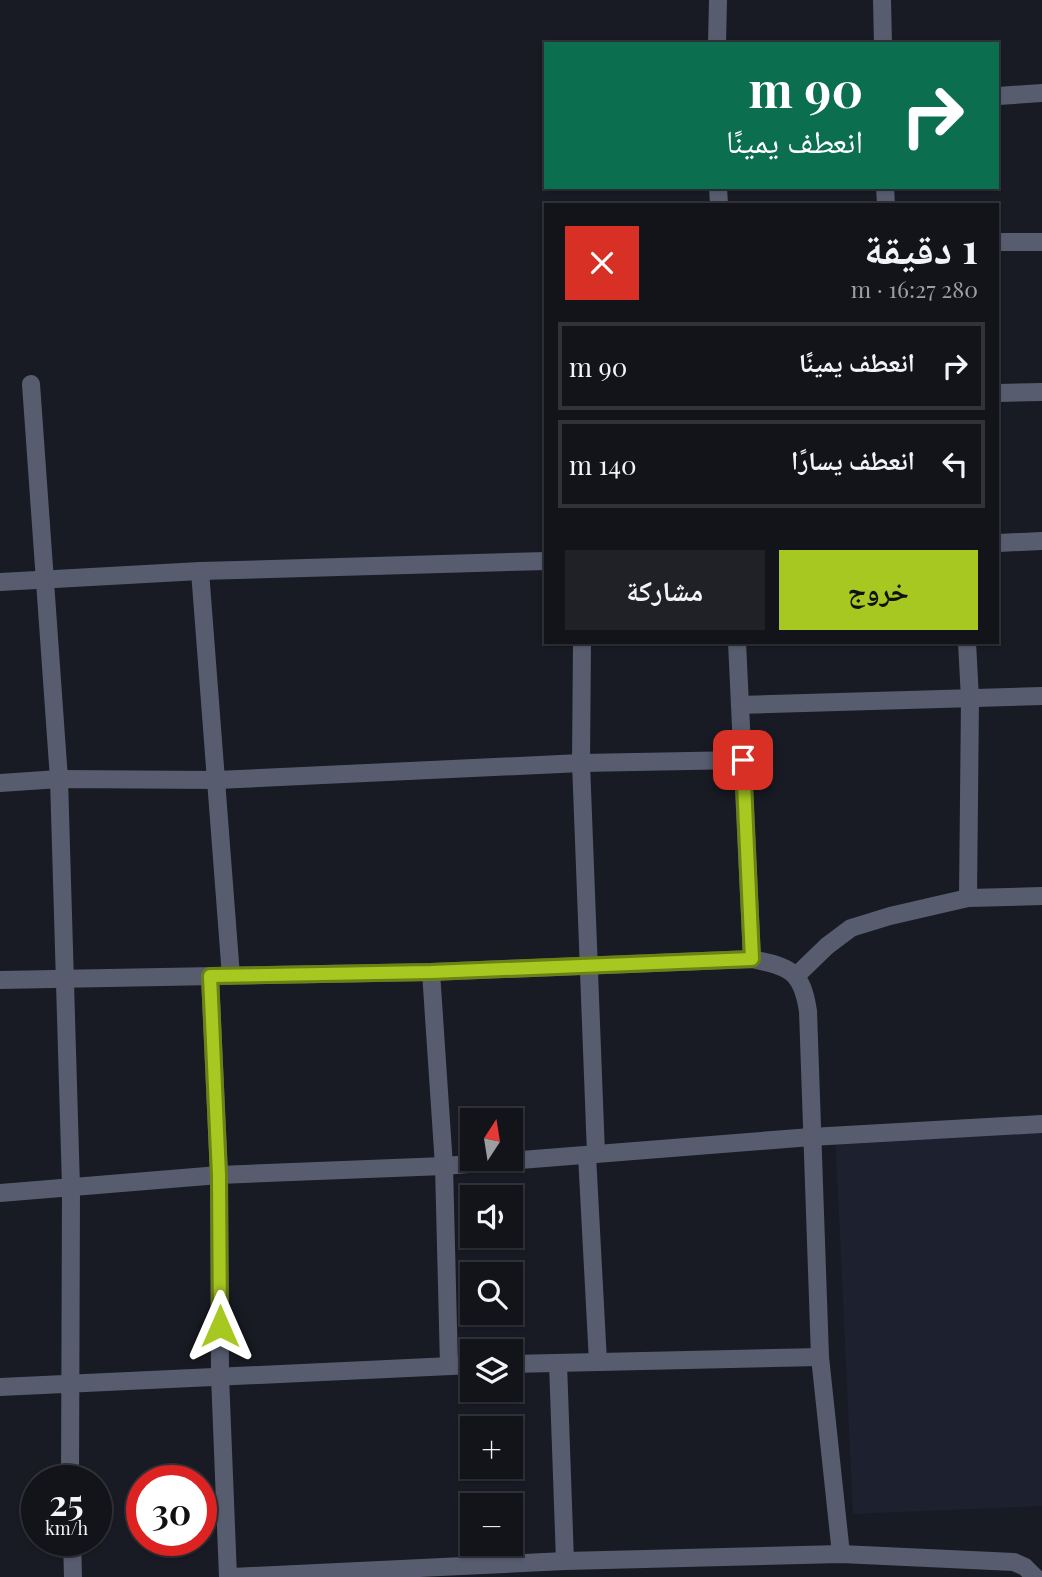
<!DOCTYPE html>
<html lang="ar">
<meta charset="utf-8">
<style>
body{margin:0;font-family:"Playfair Display","Noto Naskh Arabic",serif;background:#1f2127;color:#f1f3f6;direction:rtl;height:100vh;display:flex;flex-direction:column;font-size:26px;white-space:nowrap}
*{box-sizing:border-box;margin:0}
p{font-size:23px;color:#9c9ea2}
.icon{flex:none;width:38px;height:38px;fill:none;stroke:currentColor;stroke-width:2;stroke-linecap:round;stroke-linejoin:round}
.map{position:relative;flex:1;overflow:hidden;direction:ltr}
.details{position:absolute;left:544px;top:203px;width:455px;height:441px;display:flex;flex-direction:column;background:#12141a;border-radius:0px;box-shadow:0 2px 5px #0004,0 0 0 2px #313339;direction:rtl}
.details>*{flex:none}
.hud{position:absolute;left:544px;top:42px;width:455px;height:147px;border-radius:0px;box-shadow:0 2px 5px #0004,0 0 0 2px #313339;direction:rtl;background:#0b6e4f;color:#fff;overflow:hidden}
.needle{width:46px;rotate:12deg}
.tools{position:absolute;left:460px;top:1108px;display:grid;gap:14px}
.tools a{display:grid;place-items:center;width:63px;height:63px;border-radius:0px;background:#12141a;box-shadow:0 2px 5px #0004,0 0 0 2px #313339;font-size:35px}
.speed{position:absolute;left:21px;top:1465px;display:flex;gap:14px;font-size:35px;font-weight:700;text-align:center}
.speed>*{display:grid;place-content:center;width:91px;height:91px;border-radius:50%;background:#12141a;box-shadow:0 2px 5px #0004,0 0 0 2px #313339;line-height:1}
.speed small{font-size:18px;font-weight:400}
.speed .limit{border:10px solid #d22;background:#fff;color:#111}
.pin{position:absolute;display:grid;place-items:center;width:60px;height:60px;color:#fff;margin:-30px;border-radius:14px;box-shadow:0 4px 10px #0006}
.me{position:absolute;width:77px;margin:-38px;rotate:0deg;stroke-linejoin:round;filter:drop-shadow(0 0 5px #0008)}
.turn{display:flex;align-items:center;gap:24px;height:147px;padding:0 21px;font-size:32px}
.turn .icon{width:91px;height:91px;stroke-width:2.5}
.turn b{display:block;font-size:49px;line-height:60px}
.round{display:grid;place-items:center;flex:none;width:74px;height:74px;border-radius:0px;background:#1f2127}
.overview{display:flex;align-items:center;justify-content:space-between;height:119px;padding:0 21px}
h1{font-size:42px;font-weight:700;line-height:52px}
.action{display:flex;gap:14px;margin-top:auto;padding:14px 21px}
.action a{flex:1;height:80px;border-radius:0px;background:#a6c821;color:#111;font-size:28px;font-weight:700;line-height:80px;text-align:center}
.action a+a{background:#1f2127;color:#f1f3f6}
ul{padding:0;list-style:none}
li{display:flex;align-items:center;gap:21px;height:88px;margin:0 14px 10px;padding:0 7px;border:4px solid #313339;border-radius:0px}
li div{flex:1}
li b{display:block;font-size:26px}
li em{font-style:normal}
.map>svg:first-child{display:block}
.built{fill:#1d212f}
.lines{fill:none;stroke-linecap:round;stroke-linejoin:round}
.minor{stroke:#575d6f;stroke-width:18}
.route-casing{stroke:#6c8215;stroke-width:18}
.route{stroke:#a6c821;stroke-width:12}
</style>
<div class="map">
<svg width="1042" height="1577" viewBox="0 0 1042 1577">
<rect width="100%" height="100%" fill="#181b23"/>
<path class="built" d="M1042,1119V1506L853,1514L835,1129Z"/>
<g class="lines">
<g class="minor">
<path d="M882,0L883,44"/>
<path d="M717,44L718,0"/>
<path d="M998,96L1042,93"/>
<path d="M718,187L719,205"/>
<path d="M885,187L886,205"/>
<path d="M998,242H1042"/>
<path d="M31,384L59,779L71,1187L70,1480"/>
<path d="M998,393L1042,392"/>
<path d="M998,543L1042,541"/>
<path d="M200,571L231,976"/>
<path d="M0,582L200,571L546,561"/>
<path d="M582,642L581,763L596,1154"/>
<path d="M737,642L752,959"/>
<path d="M967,642L970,699L968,898"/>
<path d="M740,705L1042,696"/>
<path d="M0,783L59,779L217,780L581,763L743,760"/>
<path d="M431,972L444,1166L449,1366"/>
<path d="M797,975L827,946L851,928L890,916L968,898L1042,896"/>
<path d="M210,977L219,1175L220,1376L228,1577"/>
<path d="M0,980L431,972L752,959C790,967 802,971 808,1011L820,1357L841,1554"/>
<path d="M587,1155L598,1362"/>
<path d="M0,1193L219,1175L444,1166L811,1137L1042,1124"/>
<path d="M558,1363L565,1561"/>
<path d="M511,1364L820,1357"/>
<path d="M0,1387L472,1365"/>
<path d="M72,1540L73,1577"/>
<path d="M232,1577L565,1561L841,1554L1014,1562L1025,1567L1035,1577"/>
</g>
</g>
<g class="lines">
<g class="route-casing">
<path id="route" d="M220,1326L219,1175L210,976L431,972L752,959L743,760"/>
</g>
<use href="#route" class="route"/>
</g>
</svg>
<div class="tools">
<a><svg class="needle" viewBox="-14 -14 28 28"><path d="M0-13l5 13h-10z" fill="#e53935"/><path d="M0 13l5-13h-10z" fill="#9c9ea2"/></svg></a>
<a><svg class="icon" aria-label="sound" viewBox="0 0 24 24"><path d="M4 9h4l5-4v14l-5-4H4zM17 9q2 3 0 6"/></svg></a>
<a><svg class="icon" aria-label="search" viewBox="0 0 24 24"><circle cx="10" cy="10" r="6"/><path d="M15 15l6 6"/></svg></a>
<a><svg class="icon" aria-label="layers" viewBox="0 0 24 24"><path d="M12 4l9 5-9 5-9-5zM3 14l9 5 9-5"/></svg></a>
<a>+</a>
<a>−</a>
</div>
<div class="speed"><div>25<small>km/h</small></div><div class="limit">30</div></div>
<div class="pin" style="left:743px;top:760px;background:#d93025"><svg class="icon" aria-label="arrive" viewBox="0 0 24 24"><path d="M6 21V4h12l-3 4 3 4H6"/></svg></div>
<svg class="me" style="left:220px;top:1326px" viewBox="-20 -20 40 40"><path d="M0-17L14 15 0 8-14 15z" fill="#a6c821" stroke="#fff" stroke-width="4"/></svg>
<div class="hud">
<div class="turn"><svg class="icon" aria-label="right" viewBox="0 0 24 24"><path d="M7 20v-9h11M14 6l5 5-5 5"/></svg><div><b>90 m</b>انعطف يمينًا</div></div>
</div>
<section class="details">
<div class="overview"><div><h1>1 دقيقة</h1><p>280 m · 16:27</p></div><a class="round" style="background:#d93025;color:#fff"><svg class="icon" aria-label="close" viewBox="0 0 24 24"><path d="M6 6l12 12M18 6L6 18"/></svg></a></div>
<ul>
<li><svg class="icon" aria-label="right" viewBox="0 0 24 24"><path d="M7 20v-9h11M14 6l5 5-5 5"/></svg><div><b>انعطف يمينًا</b></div><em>90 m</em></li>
<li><svg class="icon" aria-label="left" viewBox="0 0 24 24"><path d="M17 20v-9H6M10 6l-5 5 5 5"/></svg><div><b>انعطف يسارًا</b></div><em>140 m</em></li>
</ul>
<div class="action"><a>خروج</a><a>مشاركة</a></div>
</section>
</div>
